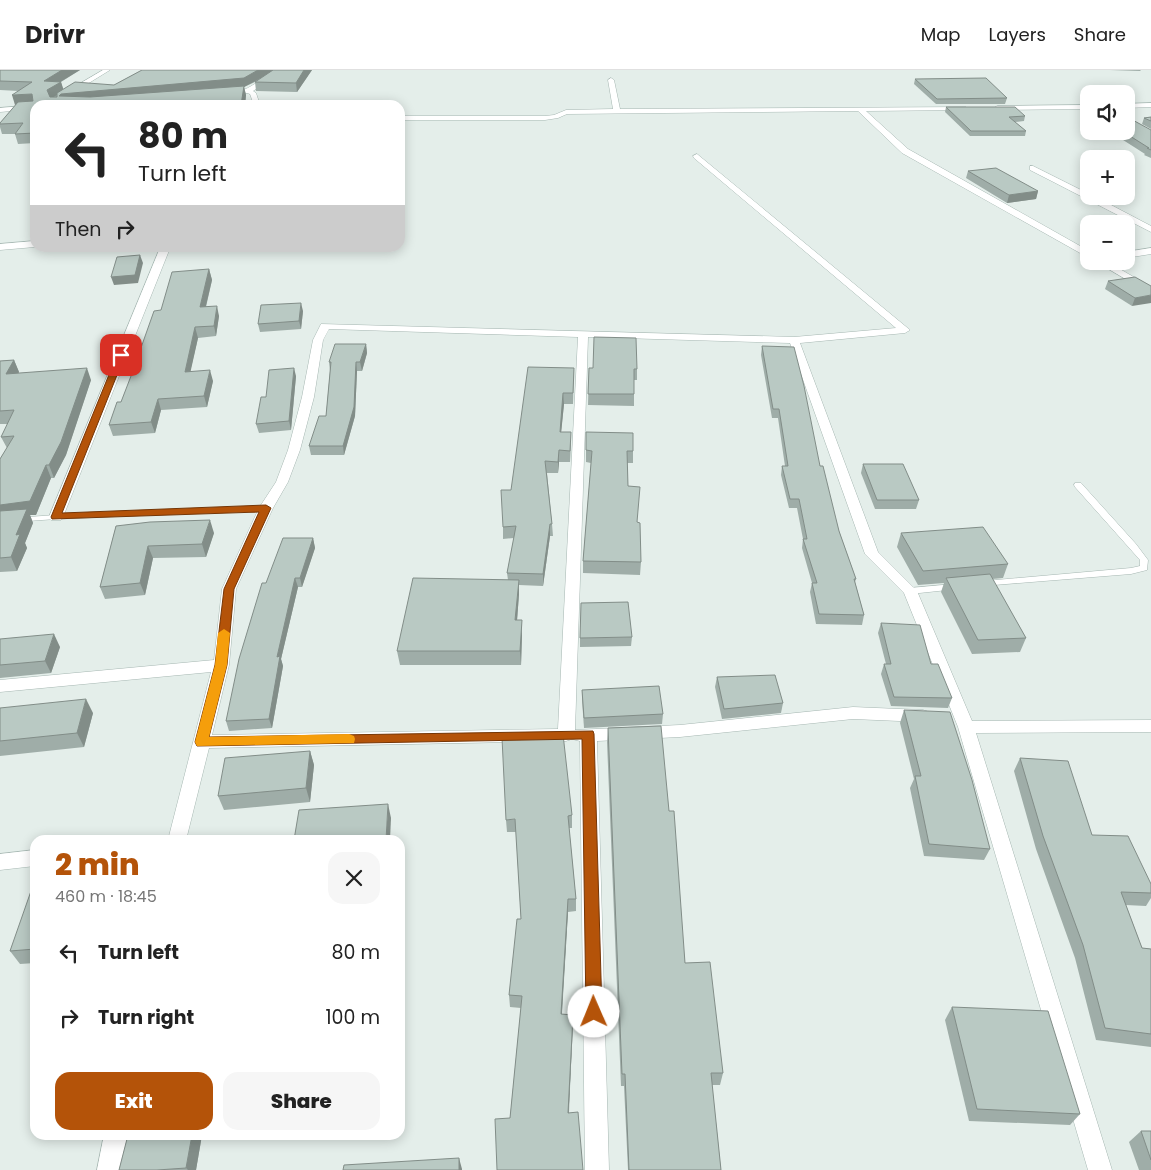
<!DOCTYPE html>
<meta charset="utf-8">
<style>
body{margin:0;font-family:Poppins,sans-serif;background:#f6f6f6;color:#222;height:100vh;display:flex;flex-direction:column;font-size:19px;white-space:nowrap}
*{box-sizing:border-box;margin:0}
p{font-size:16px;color:#767676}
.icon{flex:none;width:28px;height:28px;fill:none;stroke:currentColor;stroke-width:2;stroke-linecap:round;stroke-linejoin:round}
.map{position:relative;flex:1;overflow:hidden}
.details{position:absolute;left:30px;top:765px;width:375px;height:305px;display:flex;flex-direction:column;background:#fff;border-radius:15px;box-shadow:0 2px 12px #0003}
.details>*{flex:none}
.hud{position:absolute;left:30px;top:30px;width:375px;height:152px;border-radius:15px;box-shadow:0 2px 12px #0003;background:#fff;color:#222;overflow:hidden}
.buttons{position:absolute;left:1080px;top:15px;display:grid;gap:10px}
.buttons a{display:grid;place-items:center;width:55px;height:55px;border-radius:10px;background:#fff;box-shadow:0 2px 12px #0003;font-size:25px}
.pin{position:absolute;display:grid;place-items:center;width:42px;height:42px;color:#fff;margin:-21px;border-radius:10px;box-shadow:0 2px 8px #0006}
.me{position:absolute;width:55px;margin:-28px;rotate:359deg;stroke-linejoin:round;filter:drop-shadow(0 0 4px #0008)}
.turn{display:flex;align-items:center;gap:18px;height:105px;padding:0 25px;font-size:22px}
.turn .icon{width:65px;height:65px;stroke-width:2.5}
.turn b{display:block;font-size:35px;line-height:42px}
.then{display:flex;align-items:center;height:48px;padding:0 25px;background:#0003;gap:10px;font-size:19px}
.round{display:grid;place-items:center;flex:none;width:52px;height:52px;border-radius:15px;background:#f6f6f6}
.overview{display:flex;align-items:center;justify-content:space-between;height:85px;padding:0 25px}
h1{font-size:30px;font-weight:800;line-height:38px;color:#b45309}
.cta{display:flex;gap:10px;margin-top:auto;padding:10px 25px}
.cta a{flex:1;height:58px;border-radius:15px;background:#b45309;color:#fff;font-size:20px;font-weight:800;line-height:58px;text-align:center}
.cta a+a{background:#f6f6f6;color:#222}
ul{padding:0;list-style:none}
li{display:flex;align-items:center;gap:15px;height:65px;padding:0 25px}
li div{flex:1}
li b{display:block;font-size:19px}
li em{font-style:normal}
header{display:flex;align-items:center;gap:30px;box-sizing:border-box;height:70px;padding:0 25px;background:#fff;border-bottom:1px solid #e0e0e0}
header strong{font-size:24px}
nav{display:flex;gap:28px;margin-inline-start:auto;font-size:18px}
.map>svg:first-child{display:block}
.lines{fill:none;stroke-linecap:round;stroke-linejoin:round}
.service-casing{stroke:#a6b7b2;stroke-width:1}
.minor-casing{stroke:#a6b7b2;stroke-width:1}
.service{fill:#fff;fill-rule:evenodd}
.minor{fill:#fff;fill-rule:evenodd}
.wall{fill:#9fada8}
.shaded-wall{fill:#828d88}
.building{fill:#b9c9c3;stroke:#828d88}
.route{fill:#b45309;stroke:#753606}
.slow{fill:#f59e0b}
</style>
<header>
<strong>Drivr</strong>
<nav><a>Map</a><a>Layers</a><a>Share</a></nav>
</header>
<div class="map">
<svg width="1151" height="1100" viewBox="0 0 1151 1100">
<rect width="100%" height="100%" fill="#e4eeea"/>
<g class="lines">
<g class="service-casing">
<g id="service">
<path d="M1075,413H1081L1136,474L1148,490L1147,500L1131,504L982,516L981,514L985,511L1131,498L1140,496V490L1075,417L1074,415Z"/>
<path d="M266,436H269L270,438L269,440L56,449L0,453V449L56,445Z"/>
<path d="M954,514L957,515L958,517L957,519L910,524L906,521L910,518Z"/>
</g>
</g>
<g class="minor-casing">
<g id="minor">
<path d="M103,0H110L58,32L59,35H53L52,30Z"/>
<path d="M279,0H286L253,21L256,23L260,35H254L250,24L247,23L226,25L223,23L246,19Z"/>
<path d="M611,8L614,10L620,39L966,37L964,40L866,41L908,79L1089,181V188L902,83L858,41L567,44L558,48L545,50H400V46H545L554,45L566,40L613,39L608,10Z"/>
<path d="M1151,33V37L1126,38V34Z"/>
<path d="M35,35V39L0,42V38Z"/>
<path d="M1089,35V39L997,40L994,38L997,36Z"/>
<path d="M697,84L910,260L905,263L800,273L878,482L917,521L972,651L1151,650V662L976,663L1112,1100H1088L958,657L904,523L865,484L790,273L588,267L575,660L680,655L853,637L923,640L929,642L931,646L929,650L923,652L853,649L680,667L597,671L609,1100H585L580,671L572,669L566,671L209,678L186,770H168L211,602L0,622V610L214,590L222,519L259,438L276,412L288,380L302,327L313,270L321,254L794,267L896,258L694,88L693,86ZM329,259L578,267L558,659L212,665L229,595L236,519L273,438L288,412L300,380L314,327L323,270Z"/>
<path d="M1033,96L1089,124V126H1094L1151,156V162L1030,100V96Z"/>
<path d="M35,171V177L0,180V174Z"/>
<path d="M160,178H170L63,447L61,450H51L49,447Z"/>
<path d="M1151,178V184L1126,188V182Z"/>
<path d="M1095,191H1106L1151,217V224Z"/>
<path d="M35,780V796L0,800V784Z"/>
<path d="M104,1065H128L121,1100H97Z"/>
</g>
</g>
<use href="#service" class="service"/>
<use href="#minor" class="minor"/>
</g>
<g class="wall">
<path d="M0,0H80L61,12L63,20L114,15L142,0H312L297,22L256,21L255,12L244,17L246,25L245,35H35V73L18,74L15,64H2L0,57V53L16,35H15L19,21L0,20Z"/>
<path d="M1110,0H1141L1140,1Z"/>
<path d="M915,9L1007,28L1005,34H936L914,14Z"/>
<path d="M946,37L1025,46L1024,51L1015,52L1026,61L1025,66H970L945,42Z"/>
<path d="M1151,47V59L1142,54L1144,48Z"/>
<path d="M1151,60V88L1144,85L1145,84L1109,61Z"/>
<path d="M968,101L1038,121L1036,129L1007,133L966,108Z"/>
<path d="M209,199L212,210L206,237L219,246L216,266L198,268L190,302L213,311L207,337L161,340L155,363L113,366L109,355L121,332L161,240Z"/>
<path d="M1108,211L1151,216L1132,236L1105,219Z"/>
<path d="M303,241L301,259L260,262L258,254Z"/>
<path d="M366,274L367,283L362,301H357L355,346L344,385H311L309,376L326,346L330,301L329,292Z"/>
<path d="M762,276L820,396L839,461L856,509L855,512L864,545L862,555L816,554L810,522L812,513L802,478L803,469L797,438H789L781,405L782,396H785L778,348H772L761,285Z"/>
<path d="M14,290L19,302L18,303L91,310L66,385L54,408H51L36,445H30L33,453L25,473L27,478L17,501L0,502V389L7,378L1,367L8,354H0V291Z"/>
<path d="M574,298L573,334H564L561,362L571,374L570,392H559L558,403H547L552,454L553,466H550L543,516L519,515V524L517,550L522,564L521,595H400L397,581L508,510L507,503L514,468L503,469V457Z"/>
<path d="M589,298L637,299V310H634V336L588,335Z"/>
<path d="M296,306L291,360L259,363L256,354L266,327Z"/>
<path d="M586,380L633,381V393H627L628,416L637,452L641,492L640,505L583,503V491L591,393L586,392Z"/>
<path d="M863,394L919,430L916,439H875L861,403Z"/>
<path d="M116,456L214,463L206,487L153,488L145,525L105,529L100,517Z"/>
<path d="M901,463L1008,494L1003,508L992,509L1026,568L1020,582L972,584L941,522L944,513L918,515L897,477Z"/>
<path d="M313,468L315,478L302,517H298L281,589L283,596L272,658L229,661L226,651L266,513Z"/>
<path d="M881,553L931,594L952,628L948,638L891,636L881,604L884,594H886L878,563Z"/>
<path d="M632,567L631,576L580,577V568Z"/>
<path d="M0,569L60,577L51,603L0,608Z"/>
<path d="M717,607L783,633L781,643L722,649L715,617Z"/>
<path d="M582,620L663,644L662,654L584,658L582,629Z"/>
<path d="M0,638L93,643L84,677L0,686Z"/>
<path d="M904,640L990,779L984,790L924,786L910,718L914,709L900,653Z"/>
<path d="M608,658L669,741L685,893L723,1003L720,1015H712L721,1100H628L624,1016H621L607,672Z"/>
<path d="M310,681L314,695L310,732L224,740L218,726Z"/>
<path d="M1020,688L1092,765L1151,814V828L1146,836L1126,835L1142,878L1151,879V977L1096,970L1075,888L1036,779L1014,701Z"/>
<path d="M572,745V758H569L576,829V841L568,842L562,944L573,945L569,1043L510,1048L521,938L510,937L509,925L521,849L516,762H507L506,750Z"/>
<path d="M35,821V893L20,894L10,881Z"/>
<path d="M952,937L1080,1044L1070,1055L969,1051L945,950Z"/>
<path d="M1141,1061H1151V1100H1139L1129,1072Z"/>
<path d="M128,1065H202L196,1100H119Z"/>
</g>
<g class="shaded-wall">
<path d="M62,0H80L47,20L44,11Z"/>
<path d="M258,0H276L244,17L246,25L245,35L59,26L61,24Z"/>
<path d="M304,0H312L297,22L296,13Z"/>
<path d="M61,12L64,21L50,29L47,20Z"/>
<path d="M32,24L35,33L15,35L12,25Z"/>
<path d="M1038,121L1036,129L1007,133L1009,125Z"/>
<path d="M140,185L143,193L138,213L114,215L111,207Z"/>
<path d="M209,199L212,210L203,248L200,237Z"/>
<path d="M1151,225V233L1132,236L1135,228Z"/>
<path d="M301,233L303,241L301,259L299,251Z"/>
<path d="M217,236L219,246L216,266L214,256Z"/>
<path d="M195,257L198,268L188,313L185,302Z"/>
<path d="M366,274L367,283L362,301L360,292Z"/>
<path d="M14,290L19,302L12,317L6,304Z"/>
<path d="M356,292L357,301L355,346L344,385L343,376Z"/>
<path d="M87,298L91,310L66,385L54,408L49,395Z"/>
<path d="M294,298L296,306L291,360L289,351Z"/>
<path d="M210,300L213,311L207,337L204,326Z"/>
<path d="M563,323L564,334L560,374V362Z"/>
<path d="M158,329L161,340L155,363L151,352Z"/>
<path d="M559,380V392L558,403V392Z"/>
<path d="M46,395L51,408L36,445H30L33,453L25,473L27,478L17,501L11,487L0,449V435Z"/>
<path d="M210,450L214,463L206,487L202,474Z"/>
<path d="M550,454V466L543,516V504Z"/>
<path d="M313,468L315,478L302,517L300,508Z"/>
<path d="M148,476L153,488L145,525L140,513Z"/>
<path d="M295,508L298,517L281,589L283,596L272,658L269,649L277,587Z"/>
<path d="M519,510V524L516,564L515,550Z"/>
<path d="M522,550V564L521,595L520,581Z"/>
<path d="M54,564L60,577L51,603L45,591Z"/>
<path d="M86,629L93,643L84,677L77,663Z"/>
<path d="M310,681L314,695L310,732L306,718Z"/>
<path d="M388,734L391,748L390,770H386Z"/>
<path d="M568,829V842L561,956V944Z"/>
<path d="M573,945V956L568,1054V1043Z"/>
<path d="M192,1065H202L196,1100H188L186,1098Z"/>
<path d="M459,1088L462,1099V1100H459Z"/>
</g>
<g class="building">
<path d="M0,0H62L44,11L61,12L47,20L50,27H57V23L75,12L114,15L142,0H258L244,8L61,24L59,26L90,27L244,16L241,35H35V63L15,64L23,53L0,54V53L18,32L33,31L32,24L12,25L32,12L0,11Z"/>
<path d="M273,0H304L296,13L255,12Z"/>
<path d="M986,8L1007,28L937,29L915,9Z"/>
<path d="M946,37H1015L1025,46L1009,47L1026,61H971Z"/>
<path d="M1151,47V51L1144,48Z"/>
<path d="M1126,48H1129L1151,60V80L1147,78H1149L1122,61H1126Z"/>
<path d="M996,98L1038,121L1009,125L968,101Z"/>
<path d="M140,185L135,205L111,207L117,187Z"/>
<path d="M209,199L200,237L217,236L214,256L195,257L185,302L210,300L204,326L158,329L151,352L109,355L117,332H121L131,306L154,241L161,240L172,202Z"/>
<path d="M1135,207L1151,216V225L1135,228L1108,211Z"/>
<path d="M301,233L299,251L258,254L261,235Z"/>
<path d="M594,267L636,268L637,299H634V324H588L589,298H593Z"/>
<path d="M335,274H366L360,292H356L354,337L343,376H309L319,346H326L331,292H329Z"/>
<path d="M762,276L794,277L804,316L820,396H823L839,461L856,509H854L864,545L819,544L812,513H817L803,469H807L799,429H790L782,396H788L779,339H773Z"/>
<path d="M14,290L6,304L87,298L61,372L49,395H46L30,431L0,435V389L14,366L1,367L14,340L0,341V291Z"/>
<path d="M528,297L574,298L573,323H563L560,362H571L570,381L559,380L558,392L545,391L552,454H550L543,504L507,503L516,456L503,457L501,420H511Z"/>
<path d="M294,298L289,351L256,354L261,327H266L269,300Z"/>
<path d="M586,362L633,363V381H627L628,416L640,417L637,452L640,453L641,492L583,491L592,381L586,380Z"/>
<path d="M863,394H903L919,430H877Z"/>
<path d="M27,439L16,465L20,464L11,487L0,488V441Z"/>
<path d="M210,450L202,474L148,476L140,513L100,517L116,456L150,452Z"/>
<path d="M983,457L1008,494L923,501L901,463Z"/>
<path d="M283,468H313L300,508H295L277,587L280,586L269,649L226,651L239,589L262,513H266Z"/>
<path d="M990,504L1026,568L978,570L946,508Z"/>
<path d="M413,508L519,510L515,550H522L520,581H397Z"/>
<path d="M628,532L632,567L580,568L581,533Z"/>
<path d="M881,553L920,555L931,594H938L952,628L894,627L884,594H891Z"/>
<path d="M54,564L45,591L0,595V569Z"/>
<path d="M775,605L783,633L724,639L717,607Z"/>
<path d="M659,616L663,644L584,648L582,620Z"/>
<path d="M86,629L77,663L0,671V638Z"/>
<path d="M904,640L950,642L972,710L990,779L929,774L915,706H921Z"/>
<path d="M661,656L669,741H674L685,893L710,892L723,1003H711L721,1100H629L625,1004H622L608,658Z"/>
<path d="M563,664L572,745L568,746L576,829H568L561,944L573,945L568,1043L578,1042L583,1100H497L495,1049L510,1048L522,926L509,925L517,849H521L515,749L506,750L502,668Z"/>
<path d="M310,681L306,718L218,726L225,688Z"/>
<path d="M1020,688L1068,691L1092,765L1128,766L1151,814V823L1121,822L1142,878L1151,879V964L1105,958L1083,875L1043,766Z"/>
<path d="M388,734L386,770H294L299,740Z"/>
<path d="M31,821H35V879L10,881Z"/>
<path d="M952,937L1048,941L1080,1044L977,1039Z"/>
<path d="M1141,1061H1151V1090Z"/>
<path d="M128,1065H192L186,1098L157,1100H119Z"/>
<path d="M459,1088V1100H343L344,1095Z"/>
</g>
<path class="route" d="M121,283L125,285L62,443L266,435L271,438L234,519L227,595L209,667L593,661L594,664L602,942L599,947L594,949L588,947L586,942L582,669L197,676L195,672L215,595L224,519L259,442L52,449L51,447L117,285Z"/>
<path class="slow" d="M224,559L230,563L227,595L209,667L349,664L354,666L355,669L354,673L197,676L195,672L215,595L218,563Z"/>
</svg>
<div class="buttons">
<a><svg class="icon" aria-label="sound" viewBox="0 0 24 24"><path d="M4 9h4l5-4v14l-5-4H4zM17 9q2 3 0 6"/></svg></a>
<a>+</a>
<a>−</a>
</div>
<div class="pin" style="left:121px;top:285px;background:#d93025"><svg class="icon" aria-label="arrive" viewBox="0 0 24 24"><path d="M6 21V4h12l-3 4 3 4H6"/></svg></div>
<svg class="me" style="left:594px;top:942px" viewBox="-20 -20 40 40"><circle r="19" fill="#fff"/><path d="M0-13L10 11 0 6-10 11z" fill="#b45309"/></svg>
<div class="hud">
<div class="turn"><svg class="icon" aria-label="left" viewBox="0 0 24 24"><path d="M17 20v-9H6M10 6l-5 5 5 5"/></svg><div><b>80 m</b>Turn left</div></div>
<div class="then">Then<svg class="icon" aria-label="right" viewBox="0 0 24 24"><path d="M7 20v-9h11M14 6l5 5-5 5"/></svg></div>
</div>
<section class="details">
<div class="overview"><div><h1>2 min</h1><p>460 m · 18:45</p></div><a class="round"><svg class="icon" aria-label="close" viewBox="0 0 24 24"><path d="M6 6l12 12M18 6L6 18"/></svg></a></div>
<ul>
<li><svg class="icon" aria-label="left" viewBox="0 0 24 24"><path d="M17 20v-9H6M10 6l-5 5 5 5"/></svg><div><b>Turn left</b></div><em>80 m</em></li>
<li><svg class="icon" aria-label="right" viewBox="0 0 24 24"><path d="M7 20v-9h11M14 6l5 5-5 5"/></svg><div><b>Turn right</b></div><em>100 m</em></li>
</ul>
<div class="cta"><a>Exit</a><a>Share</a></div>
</section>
</div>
